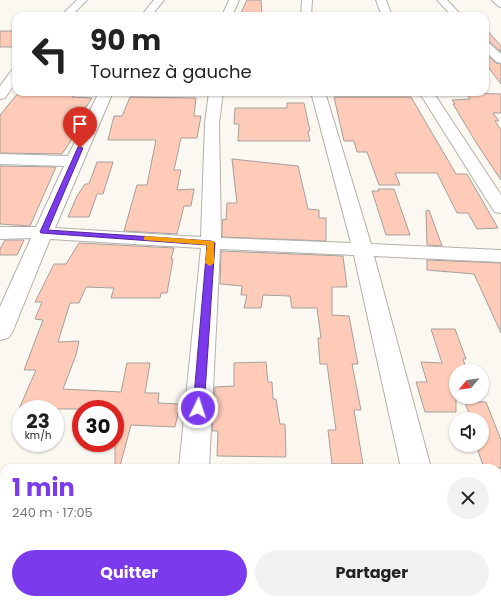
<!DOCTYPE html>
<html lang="fr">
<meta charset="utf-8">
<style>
body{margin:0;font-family:Poppins,sans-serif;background:#f2f2f2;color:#222;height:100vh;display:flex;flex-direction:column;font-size:15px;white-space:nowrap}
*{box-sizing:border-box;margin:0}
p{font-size:13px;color:#767676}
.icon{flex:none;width:22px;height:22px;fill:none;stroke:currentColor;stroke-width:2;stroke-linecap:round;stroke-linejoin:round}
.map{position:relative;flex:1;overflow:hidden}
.panel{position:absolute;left:0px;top:464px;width:501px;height:140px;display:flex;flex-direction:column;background:#fff;border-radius:12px 12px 0 0;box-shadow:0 1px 3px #0004}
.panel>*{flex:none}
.top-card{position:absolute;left:12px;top:12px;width:477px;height:84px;border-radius:12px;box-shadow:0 1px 3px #0004;background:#fff;color:#222;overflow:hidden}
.needle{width:26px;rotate:241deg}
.fabs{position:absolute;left:449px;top:364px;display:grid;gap:8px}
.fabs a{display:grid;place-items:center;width:40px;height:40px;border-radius:50%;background:#fff;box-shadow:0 1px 3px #0004;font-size:20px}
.speed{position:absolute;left:12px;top:400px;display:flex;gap:8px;font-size:20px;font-weight:700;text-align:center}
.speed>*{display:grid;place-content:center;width:52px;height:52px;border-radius:50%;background:#fff;box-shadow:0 1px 3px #0004;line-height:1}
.speed small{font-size:10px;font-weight:400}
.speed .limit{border:6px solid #d22;background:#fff;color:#111}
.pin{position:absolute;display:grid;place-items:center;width:34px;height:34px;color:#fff;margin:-41px -17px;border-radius:50% 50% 50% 0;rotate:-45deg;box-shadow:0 0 4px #0007}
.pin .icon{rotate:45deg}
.me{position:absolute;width:44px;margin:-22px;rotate:4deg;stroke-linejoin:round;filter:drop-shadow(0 0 3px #0008)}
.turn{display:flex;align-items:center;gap:14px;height:84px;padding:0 12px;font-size:18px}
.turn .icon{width:52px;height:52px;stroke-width:2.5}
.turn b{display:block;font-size:28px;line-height:34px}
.round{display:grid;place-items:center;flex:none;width:42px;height:42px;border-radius:21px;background:#f2f2f2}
.head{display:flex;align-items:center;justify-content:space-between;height:68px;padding:0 12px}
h1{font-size:24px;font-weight:700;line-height:30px;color:#7c3aed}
.action{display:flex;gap:8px;margin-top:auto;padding:8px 12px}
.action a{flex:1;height:46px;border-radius:24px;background:#7c3aed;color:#fff;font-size:16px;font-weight:700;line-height:46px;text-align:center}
.action a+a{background:#f2f2f2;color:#222}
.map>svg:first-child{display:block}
.building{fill:#fecbb8;stroke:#a69f9d}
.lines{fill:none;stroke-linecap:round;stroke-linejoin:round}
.street-casing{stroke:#b4b1ab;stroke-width:2}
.street{fill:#fff;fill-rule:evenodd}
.route{fill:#7c3aed;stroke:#51269a}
.slow{fill:#f59e0b}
</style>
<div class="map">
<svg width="501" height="604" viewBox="0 0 501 604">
<rect width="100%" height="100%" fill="#fbf8f2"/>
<g class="building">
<path d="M247,0H261L262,16L240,15Z"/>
<path d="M485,28L501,46V52L490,42L485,41Z"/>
<rect x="0" y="31" width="16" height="16"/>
<path d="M485,53L496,63L501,64V84L485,63Z"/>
<path d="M19,92H76L72,97L92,98L80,116H86L83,123L62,154L0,153V115Z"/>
<path d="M466,93L501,94V113H493L499,121H495L501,130V180L477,144L453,104H455L452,100L470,99Z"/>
<path d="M130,97L196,98L194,116H201L197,138H181L174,170H181L177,190L194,189L191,206H184L177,234L124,231L137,185H147L156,140H108L114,116H122Z"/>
<path d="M334,97H411L456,174H467L498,228L477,229L468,213H457L437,173H395L400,185H379L367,152H357L354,141H344Z"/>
<path d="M287,103H304L310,131H308L310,141H238L239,124H234L235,108H287Z"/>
<path d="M232,159L298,166L308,209L319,210V218H326V241L222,237V225L223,219L226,220L227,203H237Z"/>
<path d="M97,162H113L103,194H97L89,217H68L77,196L85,184H89Z"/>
<path d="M0,166L56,167L30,226L0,224Z"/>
<path d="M378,189H394L410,235H386L372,191H379Z"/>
<path d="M429,210L442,246L427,245L426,211Z"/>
<path d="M5,240H24L17,255H0V249Z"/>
<path d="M79,243L174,248L171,259H173L167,293H161L160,298H111L114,288L86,287L79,303H70L58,342L79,341L76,355L63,389L121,392L127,363H150L145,393H159L158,403L180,404L175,427L131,425L120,466H115V409H19L36,370H24L43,320L35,319L42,302H35L54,264H66Z"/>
<path d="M221,251L343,256L347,287H332V315L349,316L358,364H352L361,410H354L363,464H332L328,430H336L327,364H320L318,338H321L317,308H292L290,296L263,295L261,308H244L247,295H241L242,286L220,284Z"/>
<path d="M427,260L501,263V333L474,274L427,270Z"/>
<path d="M431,329H455L466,359H463L467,371H456V412H425L416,382H427L421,362L442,363Z"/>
<path d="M266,362L268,382H272L273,399H276L280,424H285L286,456L285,457L217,456L218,431H212L215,387L234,386V363Z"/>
<path d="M465,402H486L501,440V468H484L476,445H482V419H471Z"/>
</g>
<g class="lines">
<g class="street-casing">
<g id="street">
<path d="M77,0H87L71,16H61Z"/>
<path d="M154,0H164L151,16H141Z"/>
<path d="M229,0H239L232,16H222Z"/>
<path d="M302,0H312L311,16H301Z"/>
<path d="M376,0H386L392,16H382Z"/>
<path d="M437,0H447L462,16H452Z"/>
<path d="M492,0H501V7L498,6Z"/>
<path d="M485,42L489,43L501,54V63L497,62L485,51Z"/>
<path d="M16,69V82L5,98L0,99V86L12,70Z"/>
<path d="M99,92H113L55,228L201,237L205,123L209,92H223L219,123L221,238L351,243L311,92H325L371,244L501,250V262L374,256L431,468H401L354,255L220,249L209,468H179L201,248L50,239L12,333L8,338L0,340V307L31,238L0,239V227H36L64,166L0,164V154L68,156Z"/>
<path d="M419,92H433L501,195V213L495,212L492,208Z"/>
<rect x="166" y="600" width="34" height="4"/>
<path d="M432,600H466L467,604H433Z"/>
</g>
</g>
<use href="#street" class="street"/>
</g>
<path class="route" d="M78,147L83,148L48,230L211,241L215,243L204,408L202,411H194L193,408L207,245L41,233L40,232Z"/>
<path class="slow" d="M146,236L214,241V263L210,266L205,263L207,245L144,240V237Z"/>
</svg>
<div class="fabs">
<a><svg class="needle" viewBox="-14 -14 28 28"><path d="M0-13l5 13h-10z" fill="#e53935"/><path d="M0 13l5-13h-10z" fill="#767676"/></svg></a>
<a><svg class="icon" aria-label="sound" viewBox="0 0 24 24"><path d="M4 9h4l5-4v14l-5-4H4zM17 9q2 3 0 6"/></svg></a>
</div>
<div class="speed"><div>23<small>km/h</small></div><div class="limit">30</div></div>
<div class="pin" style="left:80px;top:148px;background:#d93025"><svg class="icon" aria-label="arrive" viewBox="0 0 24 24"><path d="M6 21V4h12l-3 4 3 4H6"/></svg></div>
<svg class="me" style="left:198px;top:408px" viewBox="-20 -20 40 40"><circle r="17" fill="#7c3aed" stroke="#fff" stroke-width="3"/><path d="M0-11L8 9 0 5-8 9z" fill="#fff"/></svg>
<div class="top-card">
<div class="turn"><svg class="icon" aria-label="left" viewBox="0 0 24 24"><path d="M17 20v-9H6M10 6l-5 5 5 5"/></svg><div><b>90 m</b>Tournez à gauche</div></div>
</div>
<section class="panel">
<div class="head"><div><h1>1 min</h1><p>240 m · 17:05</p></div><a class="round"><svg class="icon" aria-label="close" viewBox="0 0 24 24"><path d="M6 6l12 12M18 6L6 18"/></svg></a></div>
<div class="action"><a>Quitter</a><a>Partager</a></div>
</section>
</div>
